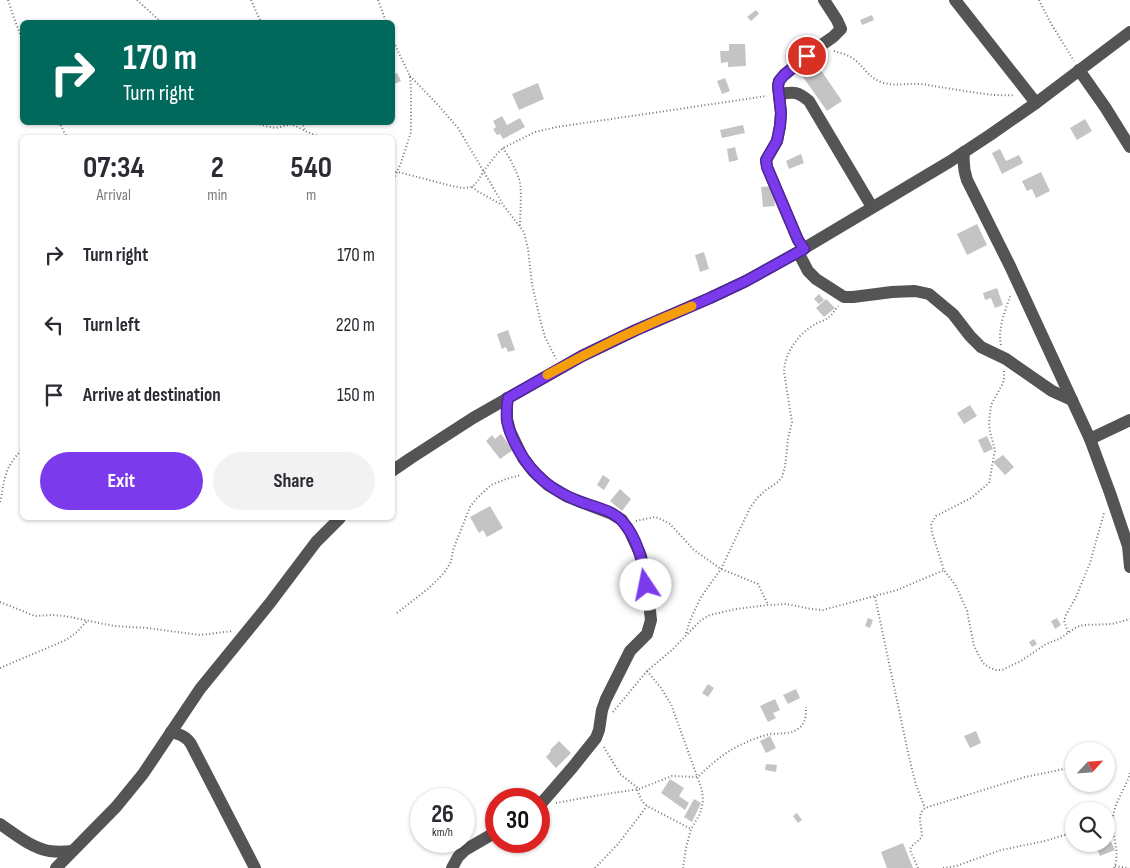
<!DOCTYPE html>
<style>
body{margin:0;font-family:"Sofia Sans Condensed",sans-serif;background:#f2f2f3;color:#2b2b33;height:100vh;display:flex;flex-direction:column;font-size:19px;white-space:nowrap}
*{box-sizing:border-box;margin:0}
p{font-size:16px;color:#7c7c81}
.icon{flex:none;width:28px;height:28px;fill:none;stroke:currentColor;stroke-width:2;stroke-linecap:round;stroke-linejoin:round}
.map{position:relative;flex:1;overflow:hidden}
.sheet{position:absolute;left:20px;top:135px;width:375px;height:385px;display:flex;flex-direction:column;background:#fff;border-radius:8px;box-shadow:0 1px 4px #0004}
.sheet>*{flex:none}
.guide{position:absolute;left:20px;top:20px;width:375px;height:105px;border-radius:8px;box-shadow:0 1px 4px #0004;background:#00695c;color:#fff;overflow:hidden}
.needle{width:32px;rotate:64deg}
.controls{position:absolute;left:1065px;top:742px;display:grid;gap:10px}
.controls a{display:grid;place-items:center;width:50px;height:50px;border-radius:50%;background:#fff;box-shadow:0 1px 4px #0004;font-size:25px}
.speed{position:absolute;left:410px;top:788px;display:flex;gap:10px;font-size:25px;font-weight:700;text-align:center}
.speed>*{display:grid;place-content:center;width:65px;height:65px;border-radius:50%;background:#fff;box-shadow:0 1px 4px #0004;line-height:1}
.speed small{font-size:12px;font-weight:400}
.speed .limit{border:8px solid #d22;background:#fff;color:#111}
.pin{position:absolute;display:grid;place-items:center;width:42px;height:42px;color:#fff;margin:-21px;border:2px solid #fff;border-radius:50%;box-shadow:0 1px 5px #0007}
.me{position:absolute;width:55px;margin:-28px;rotate:349deg;stroke-linejoin:round;filter:drop-shadow(0 0 4px #0008)}
.turn{display:flex;align-items:center;gap:18px;height:105px;padding:0 20px;font-size:22px}
.turn .icon{width:65px;height:65px;stroke-width:2.5}
.turn b{display:block;font-size:35px;line-height:42px}
.eta{display:flex;justify-content:space-evenly;align-items:center;height:85px;text-align:center}
.eta b{font-size:30px;font-weight:700;line-height:35px}
.button{display:flex;gap:10px;margin-top:auto;padding:10px 20px}
.button a{flex:1;height:58px;border-radius:30px;background:#7c3aed;color:#fff;font-size:20px;font-weight:700;line-height:58px;text-align:center}
.button a+a{background:#f2f2f3;color:#2b2b33}
ul{padding:0;list-style:none}
li{display:flex;align-items:center;gap:15px;height:70px;padding:0 20px}
li div{flex:1}
li b{display:block;font-size:19px}
li em{font-style:normal}
.map>svg:first-child{display:block}
.building{fill:#c4c4c4}
.lines{fill:none;stroke-linecap:round;stroke-linejoin:round}
.path{stroke:#767676;stroke-width:2;stroke-dasharray:1 2.5;stroke-linecap:butt}
.minor{stroke:#545454;stroke-width:12}
.route-casing{stroke:#51269a;stroke-width:12}
.route{stroke:#7c3aed;stroke-width:9}
.slow{stroke:#f59e0b;stroke-width:9}
</style>
<div class="map">
<svg width="1130" height="868" viewBox="0 0 1130 868">
<rect width="100%" height="100%" fill="#fff"/>
<g class="building">
<path d="M756,10L759,14L751,21L747,17Z"/>
<path d="M872,15L874,20L862,25L860,20Z"/>
<path d="M729,44H745L746,66L728,67V62L721,63L720,51H729Z"/>
<path d="M818,66L842,101L827,111L803,77Z"/>
<path d="M397,73L401,81L392,85V75Z"/>
<path d="M725,78L730,91L722,94L717,81Z"/>
<path d="M538,83L544,99L519,110L512,94Z"/>
<path d="M502,116L507,125L520,118L525,127L503,139L500,134L497,135L493,129L496,127L493,121Z"/>
<path d="M1085,119L1092,131L1077,140L1070,128Z"/>
<path d="M743,125L745,133L722,138L720,130Z"/>
<path d="M735,147L738,160L729,162L727,149Z"/>
<path d="M1000,149L1006,161L1019,155L1023,163L1002,174L992,153Z"/>
<path d="M801,154L804,163L789,169L786,161Z"/>
<path d="M1041,172L1050,191L1036,198L1032,189L1027,191L1022,181Z"/>
<path d="M773,186L775,206L763,207L761,187Z"/>
<path d="M977,224L987,245L967,255L957,234Z"/>
<path d="M704,252L709,269L700,272L695,255Z"/>
<path d="M997,288L1003,305L995,308L991,298L985,300L983,293Z"/>
<path d="M819,294L824,300L819,304L814,299Z"/>
<path d="M826,299L835,308L824,317L816,308Z"/>
<path d="M508,330L515,350L508,352L506,347L502,349L497,334Z"/>
<path d="M970,405L977,416L964,424L957,413Z"/>
<path d="M501,434L513,450L500,459L486,441L492,435L495,439Z"/>
<path d="M987,436L993,449L984,453L978,440Z"/>
<path d="M1003,455L1014,467L1005,475L993,462Z"/>
<path d="M603,475L610,480L604,490L597,485Z"/>
<path d="M620,489L631,499L622,511L610,501Z"/>
<path d="M490,506L503,528L487,537L483,530L479,533L470,517Z"/>
<path d="M868,618L873,620L870,628L865,626Z"/>
<path d="M1057,618L1061,625L1055,629L1051,621Z"/>
<path d="M1034,639L1037,644L1032,647L1029,642Z"/>
<path d="M708,684L714,688L708,697L702,693Z"/>
<path d="M796,689L800,698L788,704L783,695Z"/>
<path d="M775,699L780,710L773,713L776,718L768,722L760,706Z"/>
<path d="M976,731L981,743L970,748L964,736Z"/>
<path d="M770,736L776,748L766,753L760,741Z"/>
<path d="M559,741L571,753L556,768L546,757L551,751L550,750Z"/>
<path d="M766,764L777,765L776,772L765,770Z"/>
<path d="M670,779L684,788L679,796L689,803L685,810L661,793Z"/>
<path d="M694,799L701,803L692,822L684,817Z"/>
<path d="M797,813L802,820L798,823L793,816Z"/>
<path d="M1110,840L1115,850L1100,856L1096,846L1102,844H1106V842Z"/>
<path d="M903,843L913,868H887L881,852Z"/>
</g>
<g class="lines">
<g class="path">
<path d="M8,0L14,18L22,39"/>
<path d="M137,0L161,22"/>
<path d="M251,0L261,22"/>
<path d="M378,0L386,22"/>
<path d="M1039,0L1049,20L1074,61"/>
<path d="M392,39L410,76L411,91V132L401,163L392,183"/>
<path d="M834,51C841,53 849,55 855,60C865,68 868,77 881,82C895,87 906,83 919,84C926,84 932,86 939,87C963,90 990,97 1015,95"/>
<path d="M410,76L439,106L458,128L504,206L524,232L528,249L532,284L540,319L545,337L556,359"/>
<path d="M59,122L67,138"/>
<path d="M253,122L265,126L276,128L292,124L305,131L323,138"/>
<path d="M302,122L305,131"/>
<path d="M503,148C510,158 517,171 520,183C522,196 520,213 520,226"/>
<path d="M392,172H398L452,186L463,188L472,187L478,181L483,172L496,155L503,148L535,132L557,127L767,96"/>
<path d="M472,187L477,191L502,205"/>
<path d="M1001,345C997,330 1006,308 1011,294"/>
<path d="M1004,371V380L1002,385L991,405L989,423L990,432L995,450L989,483L971,498L936,516L931,524L932,533L944,570L956,586L967,611L974,646L983,663L990,668L996,670H1002L1021,661L1046,644L1059,639L1077,627L1083,625L1112,624L1130,619"/>
<path d="M0,502L1,499C5,474 5,469 22,449"/>
<path d="M636,521L655,517L663,520L670,524L694,550L721,569L758,584L768,605"/>
<path d="M875,597L909,757L916,785L925,808"/>
<path d="M0,602L35,616L52,615L65,616L114,626L147,628L200,635L233,631"/>
<path d="M397,613L429,588L444,573L451,562L453,550L470,507L477,498L491,485L506,479L521,475"/>
<path d="M1068,632L1064,621L1066,615L1076,597L1090,563L1104,513"/>
<path d="M686,633L691,618L701,597L721,569L750,508L757,498L766,490L778,482L782,477L785,467L788,439L792,422L784,372C785,353 797,335 814,325C818,322 824,321 828,318C832,315 835,310 838,306"/>
<path d="M0,668L66,640L77,632L87,621"/>
<path d="M647,671L661,688L671,704L702,790L703,801L700,814L691,829L686,848L683,868"/>
<path d="M613,712L647,671L672,650L701,620L710,615L736,609L768,605L787,604L811,609L823,610L834,607L897,590L944,570"/>
<path d="M604,747L620,774L639,789"/>
<path d="M637,790L642,801L647,806L691,829"/>
<path d="M556,803L600,795L639,789L672,776L698,777C719,756 736,744 766,735C777,732 790,736 799,728C806,723 806,715 806,707"/>
<path d="M1106,820L1113,817"/>
<path d="M1115,866L1129,868"/>
<path d="M595,868L618,844L647,806"/>
<path d="M918,868L910,850C912,843 919,842 922,836C922,826 916,815 925,808L1025,777L1074,767"/>
<path d="M943,868L956,866L1001,850L1045,841L1074,832"/>
<path d="M1114,868C1121,852 1111,835 1113,817C1115,801 1126,788 1130,773"/>
</g>
<g class="minor">
<path d="M955,0L1036,103"/>
<path d="M1079,70L1105,107L1130,147"/>
<path d="M779,94C794,92 797,91 809,101L872,207"/>
<path d="M964,152C963,162 964,171 967,180L1010,266L1090,439L1110,493L1128,546L1130,567"/>
<path d="M804,249L798,240L767,167L766,160L777,141L780,126L781,113L778,86L779,81L784,75L820,46L833,37L841,29L837,20L824,0"/>
<path d="M798,252L808,271L816,279L844,297H853L892,292L915,291L929,294L953,314L970,336L981,347L1006,359L1052,391L1072,400"/>
<path d="M507,398V419L510,431L523,458L533,471L548,485L568,497L612,514L622,520L630,532L641,556L644,569L650,611L651,620L647,634L630,651L606,699L602,710L599,730L596,738L572,768L539,806"/>
<path d="M1090,439L1130,420"/>
<path d="M392,471L411,458L473,418L582,356L636,330L710,298L746,281L798,252L949,162L990,135L1036,103L1130,32"/>
<path d="M171,732C179,734 186,736 191,744L255,868"/>
<path d="M0,824C15,834 30,847 49,851C56,852 64,852 72,851"/>
<path d="M56,868L116,807L143,774L200,689L270,603L316,542L340,518"/>
<path d="M452,868L458,857L465,850L496,832"/>
</g>
</g>
<g class="lines">
<g class="route-casing">
<path id="route" d="M646,585C643,563 638,538 622,521C612,510 595,507 581,502C552,491 533,476 518,449C513,440 509,431 507,421C506,413 507,405 508,398L582,356L636,330L710,298L746,281L804,249L798,240L767,167L766,160L777,141L780,126L781,113L778,86L779,81L784,75L807,56"/>
</g>
<use href="#route" class="route"/>
<path class="slow" d="M547,375C594,349 642,326 692,306"/>
</g>
</svg>
<div class="controls">
<a><svg class="needle" viewBox="-14 -14 28 28"><path d="M0-13l5 13h-10z" fill="#e53935"/><path d="M0 13l5-13h-10z" fill="#7c7c81"/></svg></a>
<a><svg class="icon" aria-label="search" viewBox="0 0 24 24"><circle cx="10" cy="10" r="6"/><path d="M15 15l6 6"/></svg></a>
</div>
<div class="speed"><div>26<small>km/h</small></div><div class="limit">30</div></div>
<div class="pin" style="left:807px;top:56px;background:#d93025"><svg class="icon" aria-label="arrive" viewBox="0 0 24 24"><path d="M6 21V4h12l-3 4 3 4H6"/></svg></div>
<svg class="me" style="left:646px;top:585px" viewBox="-20 -20 40 40"><circle r="19" fill="#fff"/><path d="M0-13L10 11 0 6-10 11z" fill="#7c3aed"/></svg>
<div class="guide">
<div class="turn"><svg class="icon" aria-label="right" viewBox="0 0 24 24"><path d="M7 20v-9h11M14 6l5 5-5 5"/></svg><div><b>170 m</b>Turn right</div></div>
</div>
<section class="sheet">
<div class="eta">
<div><b>07:34</b><p>Arrival</p></div>
<div><b>2</b><p>min</p></div>
<div><b>540</b><p>m</p></div>
</div>
<ul>
<li><svg class="icon" aria-label="right" viewBox="0 0 24 24"><path d="M7 20v-9h11M14 6l5 5-5 5"/></svg><div><b>Turn right</b></div><em>170 m</em></li>
<li><svg class="icon" aria-label="left" viewBox="0 0 24 24"><path d="M17 20v-9H6M10 6l-5 5 5 5"/></svg><div><b>Turn left</b></div><em>220 m</em></li>
<li><svg class="icon" aria-label="arrive" viewBox="0 0 24 24"><path d="M6 21V4h12l-3 4 3 4H6"/></svg><div><b>Arrive at destination</b></div><em>150 m</em></li>
</ul>
<div class="button"><a>Exit</a><a>Share</a></div>
</section>
</div>
